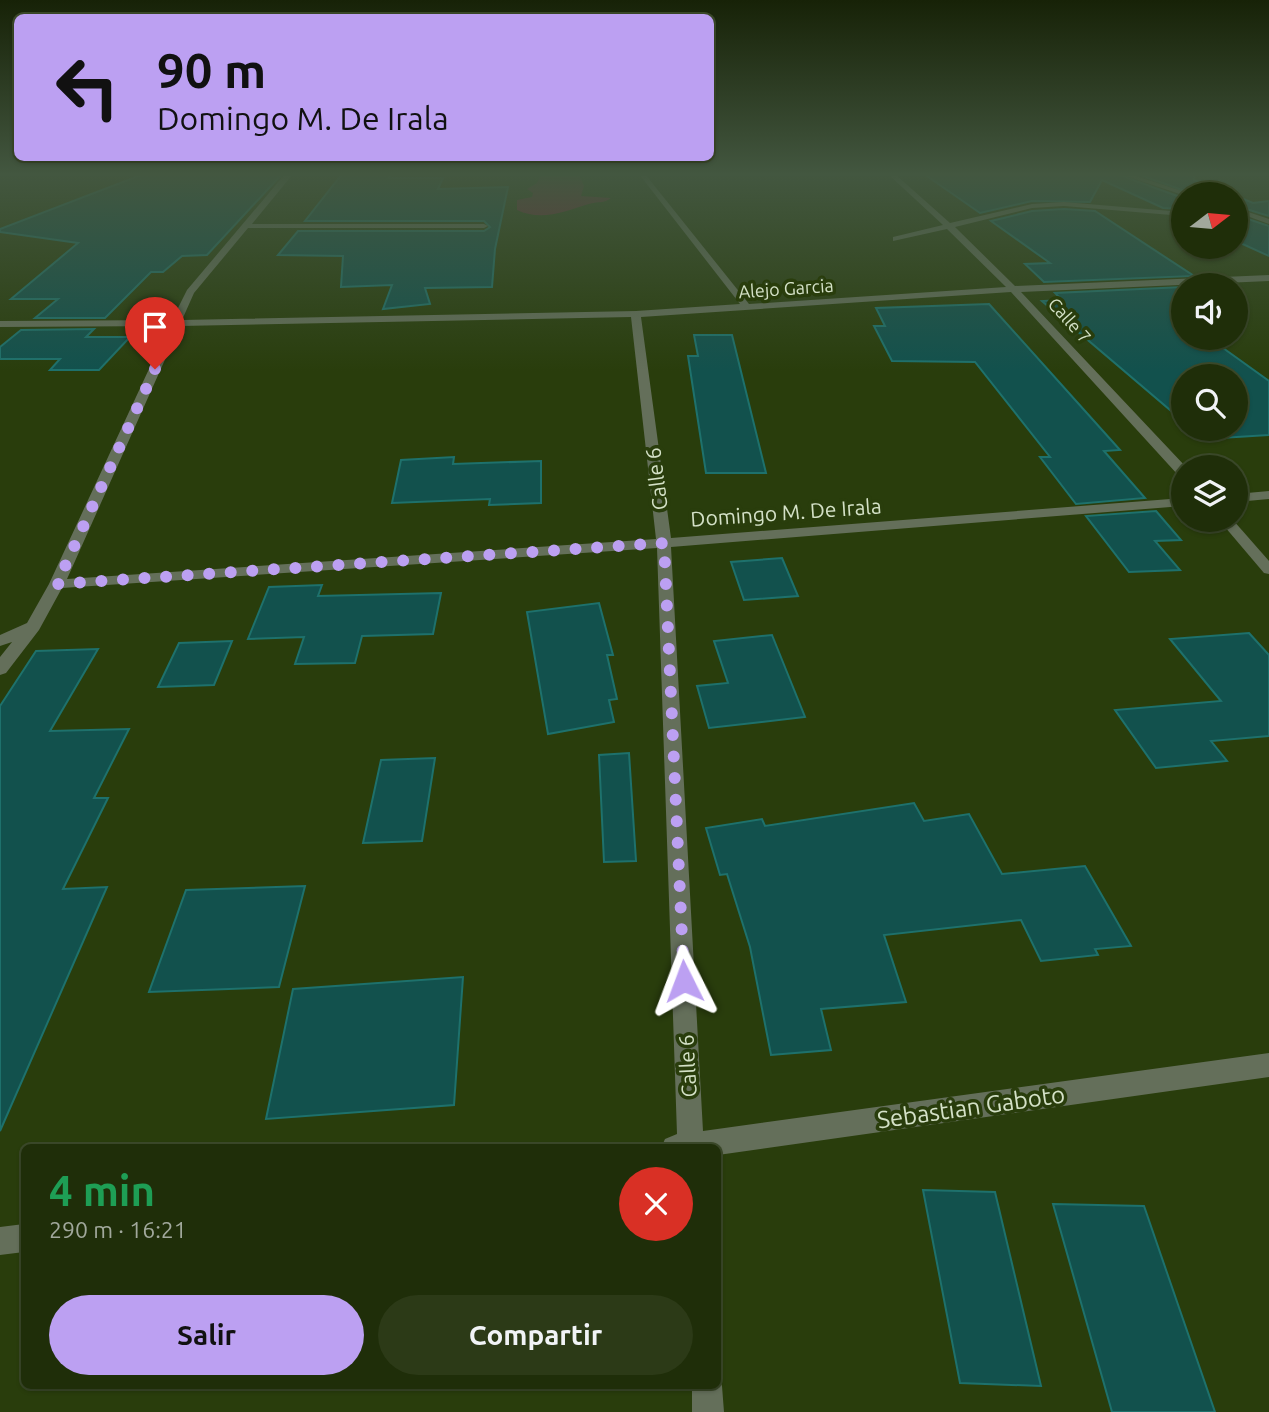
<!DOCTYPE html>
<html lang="es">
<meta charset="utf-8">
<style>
body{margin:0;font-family:Ubuntu,sans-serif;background:#2c3a17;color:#f1f3f6;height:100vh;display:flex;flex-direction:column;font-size:26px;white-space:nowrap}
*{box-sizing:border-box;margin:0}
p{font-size:23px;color:#a1a89c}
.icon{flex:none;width:38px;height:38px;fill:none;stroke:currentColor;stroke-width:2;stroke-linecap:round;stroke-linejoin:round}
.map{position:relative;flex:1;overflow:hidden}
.drawer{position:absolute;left:21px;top:1144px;width:700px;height:245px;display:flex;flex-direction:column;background:#1f2e09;border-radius:10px;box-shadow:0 2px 5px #0004,0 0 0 2px #3c4a2a}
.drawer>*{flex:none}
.banner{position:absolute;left:14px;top:14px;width:700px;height:147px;border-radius:10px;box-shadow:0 2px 5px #0004,0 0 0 2px #3c4a2a;background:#bca0f2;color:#111;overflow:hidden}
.needle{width:46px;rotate:74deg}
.fabs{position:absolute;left:1171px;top:182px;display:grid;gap:14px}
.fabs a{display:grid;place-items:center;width:77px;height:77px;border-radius:50%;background:#1f2e09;box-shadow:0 2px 5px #0004,0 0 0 2px #3c4a2a;font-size:35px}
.pin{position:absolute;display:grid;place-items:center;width:60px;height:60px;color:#fff;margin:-72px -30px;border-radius:50% 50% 50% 0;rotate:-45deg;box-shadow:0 0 7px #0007}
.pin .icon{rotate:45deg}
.me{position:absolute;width:77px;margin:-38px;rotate:357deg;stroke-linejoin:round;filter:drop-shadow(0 0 5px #0008)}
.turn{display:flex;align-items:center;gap:24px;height:147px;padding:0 28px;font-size:32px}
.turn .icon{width:91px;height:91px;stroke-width:2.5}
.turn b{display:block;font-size:49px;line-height:60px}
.round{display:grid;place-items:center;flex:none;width:74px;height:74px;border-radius:37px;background:#2c3a17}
.overview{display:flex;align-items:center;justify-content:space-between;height:119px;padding:0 28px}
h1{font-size:42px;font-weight:700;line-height:52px;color:#1e9e55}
.button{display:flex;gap:14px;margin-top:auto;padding:14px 28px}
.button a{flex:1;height:80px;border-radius:42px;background:#bca0f2;color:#111;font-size:28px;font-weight:700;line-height:80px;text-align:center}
.button a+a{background:#2c3a17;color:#f1f3f6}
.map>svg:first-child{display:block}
.green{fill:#752137}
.building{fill:#12514d;stroke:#1e716c;stroke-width:2}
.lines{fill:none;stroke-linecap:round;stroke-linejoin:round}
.minor{fill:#646f5a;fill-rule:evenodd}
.route{stroke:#bca0f2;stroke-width:12;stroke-dasharray:0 21.6}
.labels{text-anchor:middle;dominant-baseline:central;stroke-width:7;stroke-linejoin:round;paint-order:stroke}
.far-street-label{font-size:18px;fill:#d4e1c7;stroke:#293d0c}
.street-label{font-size:21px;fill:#d4e1c7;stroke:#293d0c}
.near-street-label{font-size:24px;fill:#d4e1c7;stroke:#293d0c}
</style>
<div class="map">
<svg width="1269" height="1412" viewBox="0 0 1269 1412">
<rect width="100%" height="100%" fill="#293d0c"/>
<path class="green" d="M541,174H579L584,186L581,196L611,198C604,204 597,201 589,204C565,211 542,222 517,210V200L532,197L533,193L527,189L537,183Z"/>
<g class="building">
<path d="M282,174L207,255L182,256L163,272H151L105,318H35L58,299H11L78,243L0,232V229L141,175Z"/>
<path d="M342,174H391L389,178H443L438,189L508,187L495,249L492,287L425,288L430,304L383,309L392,285L341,287L343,256L278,255L298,231H484L490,227L484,221H305Z"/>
<path d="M924,174H1117L1183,198V209L1163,208L1102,180L1090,202L1032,201L980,213Z"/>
<path d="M1137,174H1194V180L1231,194H1193Z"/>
<path d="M1236,196L1253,203L1269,201V216L1236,206Z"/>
<path d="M1064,209L1095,211L1194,276L1044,282L1025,264L1050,263L991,221L1032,211Z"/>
<path d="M1236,215L1269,226V256L1236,241Z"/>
<path d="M1183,287V317H1180L1183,319V338H1209L1269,381V435L1204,439L1192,429H1236V376H1183V421L1042,301L1062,300L1055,293Z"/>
<path d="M989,304L1120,450L1104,451L1145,498L1076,504L1040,457H1050L975,362L892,361L874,326H885L876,308Z"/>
<path d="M94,329L86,337H130L99,370H50L60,359H0V347L21,330Z"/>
<path d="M694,335H732L766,473H706L688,356H698Z"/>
<path d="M454,457L453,464L541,461V503L489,505L490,499L392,503L401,460Z"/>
<path d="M1156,511L1181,540L1155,541L1180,570L1129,572L1086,516Z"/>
<path d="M782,558L798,596L744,600L731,562Z"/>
<path d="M322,585L318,596L441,593L433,634L362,636L355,663L295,664L304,637L248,639L269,587Z"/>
<path d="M599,603L613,655H607L617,699L609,700L614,722L548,734L527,612Z"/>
<path d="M1249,633L1269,655V736L1211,741L1227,761L1156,768L1115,710L1221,701L1170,639Z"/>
<path d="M772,635L805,717L709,728L697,686L728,683L714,641Z"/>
<path d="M232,641L214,685L158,687L179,643Z"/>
<path d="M98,649L50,731L129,729L94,798H108L63,889L107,887L0,1131V706L36,651Z"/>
<path d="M629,753L636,861L604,862L599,755Z"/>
<path d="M435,758L422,841L363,843L381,760Z"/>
<path d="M914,803L924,821L969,814L1002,874L1085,866L1131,946L1095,949L1098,955L1041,961L1021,920L884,935L906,1002L821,1009L831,1050L771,1055L750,947L727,874L720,875L706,828L762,819L765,826Z"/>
<path d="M305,886L279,987L149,992L186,890Z"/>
<path d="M463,977L454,1105L266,1119L293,989Z"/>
<path d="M923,1190L995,1192L1041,1386L960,1383Z"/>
<path d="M1053,1204L1144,1206L1215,1412H1112Z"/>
</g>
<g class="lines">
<g class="minor">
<path d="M285,174H293L252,224H484L488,226L484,228H248L194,293L182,320L636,311L740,304L639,174H645L749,304L1006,287L947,229L893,241V237L943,225L888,174H895L950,223L1032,204L1064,202L1183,212V216L1064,206L1032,208L955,227L1015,286L1269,275V281L1021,292L1186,467H1183V476L1178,475L1011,292L641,317L671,538L1183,498V506L671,547L703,1131L1269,1053V1077L718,1155V1148H661L665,1139L677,1134L657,548L62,588L39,630L6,673L0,675V657L12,642L0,646V635L27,623L49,584L169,326L0,327V321L172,320L187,290ZM631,317L656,539L67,579L180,326Z"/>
<path d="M1120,174H1130L1191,194L1183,195Z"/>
<path d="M1236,208L1269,219V224L1236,212Z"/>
<path d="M1269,491V499L1236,502V494Z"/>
<path d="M1219,520H1233L1269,561V574L1264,573Z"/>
<path d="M24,1224V1252L0,1255V1227Z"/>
<path d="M718,1375L722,1386L724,1412H692V1386H718Z"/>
</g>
</g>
<linearGradient id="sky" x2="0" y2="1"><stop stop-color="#172207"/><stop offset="0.47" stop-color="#435740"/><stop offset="1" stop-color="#435740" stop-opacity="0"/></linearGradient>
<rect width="1269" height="371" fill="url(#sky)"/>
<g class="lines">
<path class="route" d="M155,369L57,584L664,543L684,981"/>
</g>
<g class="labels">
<g class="far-street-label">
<text transform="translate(786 288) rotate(-4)">Alejo Garcia</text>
<text transform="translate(1070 320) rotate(48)">Calle 7</text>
</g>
<g class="street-label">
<text transform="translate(656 479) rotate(-97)">Calle 6</text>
<text transform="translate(786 512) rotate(-4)">Domingo M. De Irala</text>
<text transform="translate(687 1066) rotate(-93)">Calle 6</text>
</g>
<g class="near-street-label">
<text transform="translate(971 1107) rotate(-8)">Sebastian Gaboto</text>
</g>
</g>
</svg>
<div class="fabs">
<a><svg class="needle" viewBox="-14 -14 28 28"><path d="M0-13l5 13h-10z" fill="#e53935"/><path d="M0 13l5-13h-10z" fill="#a1a89c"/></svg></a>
<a><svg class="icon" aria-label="sound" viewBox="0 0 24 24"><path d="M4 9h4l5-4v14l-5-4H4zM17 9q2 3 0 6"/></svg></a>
<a><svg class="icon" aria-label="search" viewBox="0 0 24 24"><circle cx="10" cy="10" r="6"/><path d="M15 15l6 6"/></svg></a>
<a><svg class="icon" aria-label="layers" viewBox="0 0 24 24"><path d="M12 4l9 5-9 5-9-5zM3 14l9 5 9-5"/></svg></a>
</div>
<div class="pin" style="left:155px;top:369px;background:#d93025"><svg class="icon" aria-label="arrive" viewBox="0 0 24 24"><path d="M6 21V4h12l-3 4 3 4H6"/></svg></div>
<svg class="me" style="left:684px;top:981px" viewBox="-20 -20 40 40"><path d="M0-17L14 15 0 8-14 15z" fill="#bca0f2" stroke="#fff" stroke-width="4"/></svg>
<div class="banner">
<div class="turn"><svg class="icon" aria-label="left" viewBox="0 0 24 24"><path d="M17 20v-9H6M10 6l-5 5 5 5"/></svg><div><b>90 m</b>Domingo M. De Irala</div></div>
</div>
<section class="drawer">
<div class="overview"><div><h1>4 min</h1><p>290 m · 16:21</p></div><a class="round" style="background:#d93025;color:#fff"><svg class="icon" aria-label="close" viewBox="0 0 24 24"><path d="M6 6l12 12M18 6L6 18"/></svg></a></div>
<div class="button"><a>Salir</a><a>Compartir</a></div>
</section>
</div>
